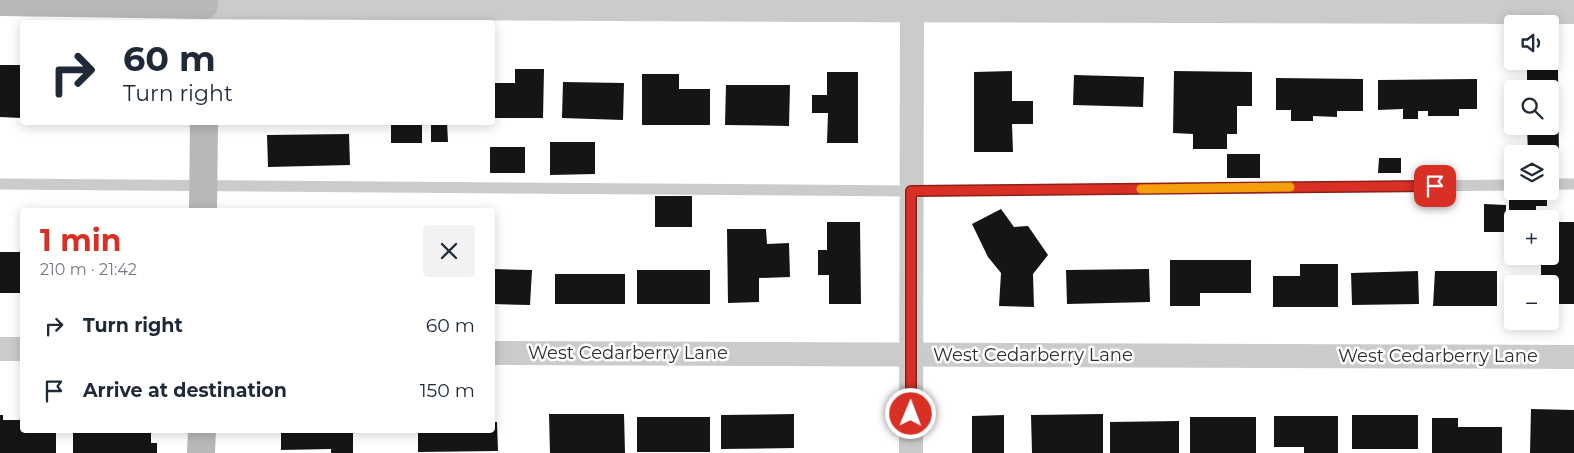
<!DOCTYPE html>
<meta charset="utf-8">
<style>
body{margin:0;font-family:Montserrat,sans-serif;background:#f2f2f3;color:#1f2937;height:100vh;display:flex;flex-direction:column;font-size:19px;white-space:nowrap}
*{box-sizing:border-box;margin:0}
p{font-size:16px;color:#747a83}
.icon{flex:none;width:28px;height:28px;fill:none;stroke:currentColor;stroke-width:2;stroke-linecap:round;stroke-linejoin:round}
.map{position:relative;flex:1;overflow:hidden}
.panel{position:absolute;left:20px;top:208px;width:475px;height:225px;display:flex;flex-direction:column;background:#fff;border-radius:5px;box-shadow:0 2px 12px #0003}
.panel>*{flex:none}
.top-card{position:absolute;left:20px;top:20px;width:475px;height:105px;border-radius:5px;box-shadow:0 2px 12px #0003;background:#fff;color:#1f2937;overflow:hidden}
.buttons{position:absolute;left:1504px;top:15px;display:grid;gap:10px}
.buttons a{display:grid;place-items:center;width:55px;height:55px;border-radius:5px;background:#fff;box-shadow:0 2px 12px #0003;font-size:25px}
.pin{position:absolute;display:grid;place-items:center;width:42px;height:42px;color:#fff;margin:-21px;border-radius:10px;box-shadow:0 2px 8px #0006}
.me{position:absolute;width:55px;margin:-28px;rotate:1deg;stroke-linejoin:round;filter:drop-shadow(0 0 4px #0008)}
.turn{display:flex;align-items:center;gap:18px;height:105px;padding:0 20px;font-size:22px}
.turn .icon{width:65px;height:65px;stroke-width:2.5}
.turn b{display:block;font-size:35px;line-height:42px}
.round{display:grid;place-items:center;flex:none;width:52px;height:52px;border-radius:5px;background:#f2f2f3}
.summary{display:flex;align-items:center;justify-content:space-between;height:85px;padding:0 20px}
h1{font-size:30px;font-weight:700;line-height:38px;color:#d93025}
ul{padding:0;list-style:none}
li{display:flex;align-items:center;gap:15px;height:65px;padding:0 20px}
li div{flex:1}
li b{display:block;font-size:19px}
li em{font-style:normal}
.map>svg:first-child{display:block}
.building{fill:#151515}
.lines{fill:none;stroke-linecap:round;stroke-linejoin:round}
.service{stroke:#cbcbcb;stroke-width:11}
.minor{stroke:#cbcbcb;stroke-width:24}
.tertiary{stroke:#cbcbcb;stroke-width:28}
.secondary{stroke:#b8b8b8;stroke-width:28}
.route-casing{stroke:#8d1f18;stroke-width:12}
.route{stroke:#d93025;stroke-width:9}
.slow{stroke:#f59e0b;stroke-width:9}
.labels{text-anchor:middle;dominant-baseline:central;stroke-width:5;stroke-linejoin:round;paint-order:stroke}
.street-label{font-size:18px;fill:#2e2e2e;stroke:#fff}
</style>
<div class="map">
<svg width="1574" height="453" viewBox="0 0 1574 453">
<rect width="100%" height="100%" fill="#fff"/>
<g class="building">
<path d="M0,65H22V118L0,117Z"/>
<path d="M515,69H544L543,118H492V83H515Z"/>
<path d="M1527,70H1558L1559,161H1550V154H1528L1527,126H1550V89H1527Z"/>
<path d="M1012,71V101H1033V124H1012L1013,152H974V72Z"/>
<path d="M1174,71L1252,72V106H1237V134H1227V149H1193V134L1173,133Z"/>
<path d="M827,72H858V143H827L828,113H812V95H827Z"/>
<path d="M642,74H679V89H710V125H642Z"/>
<path d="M1074,75L1144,77L1143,107L1073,105Z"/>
<path d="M1276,78L1363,79V111H1337V117L1313,116V121H1291V110H1276Z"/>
<path d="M1477,79V109H1459V116H1428V111H1418V119H1403V109L1378,110V80Z"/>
<path d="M563,82L624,83L623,120L562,118Z"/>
<path d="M726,85H790L789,126L725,125Z"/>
<rect x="391" y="122" width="31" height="21"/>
<path d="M431,122H447L448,142H431Z"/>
<path d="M349,134L350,165L268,167L267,135Z"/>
<path d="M550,142H595V174L550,175Z"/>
<rect x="490" y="147" width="35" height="26"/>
<rect x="1227" y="154" width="33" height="24"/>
<path d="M1379,158H1401V173H1378Z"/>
<rect x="655" y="196" width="37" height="31"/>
<path d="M1509,197H1547V206H1536V219H1512V225H1509Z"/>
<path d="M1484,204L1506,205V232H1484Z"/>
<path d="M1001,209L1014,227L1028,226L1048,255L1033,274L1034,307L999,306L1001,273L988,257L972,224Z"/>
<path d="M827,222H860L861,304H829V275H818V250H827Z"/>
<path d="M1550,222H1574V304H1550V284H1541V256H1550Z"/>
<path d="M727,229H766L767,244L789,243L790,277L759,278V302L728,303Z"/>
<rect x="0" y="252" width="22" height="41"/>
<path d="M1170,260H1251V293H1200V306H1170Z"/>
<path d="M1300,264H1338V307H1273V276H1300Z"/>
<path d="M492,269L532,270L530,305L492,304Z"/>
<path d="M1149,269L1150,302L1067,304L1066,270Z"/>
<rect x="637" y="270" width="73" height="34"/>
<path d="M1418,271L1419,304L1352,305L1351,273Z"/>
<path d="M1435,271H1497V306H1433Z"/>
<rect x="555" y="274" width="70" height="30"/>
<path d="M1531,409L1574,410V453H1530Z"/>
<path d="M549,414H624L625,453H550Z"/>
<path d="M794,414V448L721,449V415Z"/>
<path d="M1103,414V453H1032L1031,415Z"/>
<path d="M0,415H3V420H22V430H56V453H0Z"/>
<path d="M1004,415V453H972V416Z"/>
<rect x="1352" y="415" width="66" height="34"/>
<path d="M1274,416H1338V453H1304V447H1274Z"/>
<rect x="637" y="417" width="73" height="35"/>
<rect x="1190" y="417" width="66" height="36"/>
<path d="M1432,418H1458V427H1502V453H1432Z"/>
<path d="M1179,421V453H1110V422Z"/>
<path d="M492,422H497L498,451L418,452V430H492Z"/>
<path d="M73,430H151V443H157V453H73Z"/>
<path d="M281,430H353V453H331V449L281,450Z"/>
</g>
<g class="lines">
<g class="service">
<path d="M0,184L911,191L1512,185"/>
<path d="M1550,184H1574"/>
</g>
<g class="minor">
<path d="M0,349H22"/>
<path d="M492,353L1574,357"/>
<path d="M911,453L912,7"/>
</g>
<path class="tertiary" d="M204,5C661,9 1117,8 1574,10"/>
<g class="secondary">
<path d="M0,2L204,5"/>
<path d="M203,210L204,122"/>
<path d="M201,453L202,430"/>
</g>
</g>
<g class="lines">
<g class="route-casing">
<path id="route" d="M911,414V191L1435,186"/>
</g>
<use href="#route" class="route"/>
<path class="slow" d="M1141,189L1290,187"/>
</g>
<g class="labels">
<g class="street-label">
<text x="628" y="353">West Cedarberry Lane</text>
<text x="1033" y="355">West Cedarberry Lane</text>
<text x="1438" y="356">West Cedarberry Lane</text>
</g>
</g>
</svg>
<div class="buttons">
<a><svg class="icon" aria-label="sound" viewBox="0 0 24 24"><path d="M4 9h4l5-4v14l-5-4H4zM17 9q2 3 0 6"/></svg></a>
<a><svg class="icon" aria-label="search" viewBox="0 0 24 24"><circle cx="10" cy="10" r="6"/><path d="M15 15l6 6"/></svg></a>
<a><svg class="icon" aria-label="layers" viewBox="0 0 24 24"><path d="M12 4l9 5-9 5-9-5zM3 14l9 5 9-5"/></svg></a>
<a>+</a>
<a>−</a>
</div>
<div class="pin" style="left:1435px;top:186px;background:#d93025"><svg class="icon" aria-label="arrive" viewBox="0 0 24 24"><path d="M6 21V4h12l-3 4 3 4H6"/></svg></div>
<svg class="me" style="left:911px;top:414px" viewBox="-20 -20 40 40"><circle r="17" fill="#d93025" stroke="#fff" stroke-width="3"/><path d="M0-11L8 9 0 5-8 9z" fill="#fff"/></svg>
<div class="top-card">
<div class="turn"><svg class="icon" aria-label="right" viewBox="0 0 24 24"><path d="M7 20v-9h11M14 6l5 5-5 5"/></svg><div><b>60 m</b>Turn right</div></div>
</div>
<section class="panel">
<div class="summary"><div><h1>1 min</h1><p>210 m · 21:42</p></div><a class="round"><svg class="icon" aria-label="close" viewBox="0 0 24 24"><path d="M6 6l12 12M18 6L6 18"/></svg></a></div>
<ul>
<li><svg class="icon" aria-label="right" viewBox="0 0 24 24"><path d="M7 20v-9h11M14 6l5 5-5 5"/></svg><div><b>Turn right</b></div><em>60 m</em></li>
<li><svg class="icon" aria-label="arrive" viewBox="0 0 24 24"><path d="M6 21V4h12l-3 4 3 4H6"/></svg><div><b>Arrive at destination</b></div><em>150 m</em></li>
</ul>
</section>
</div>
